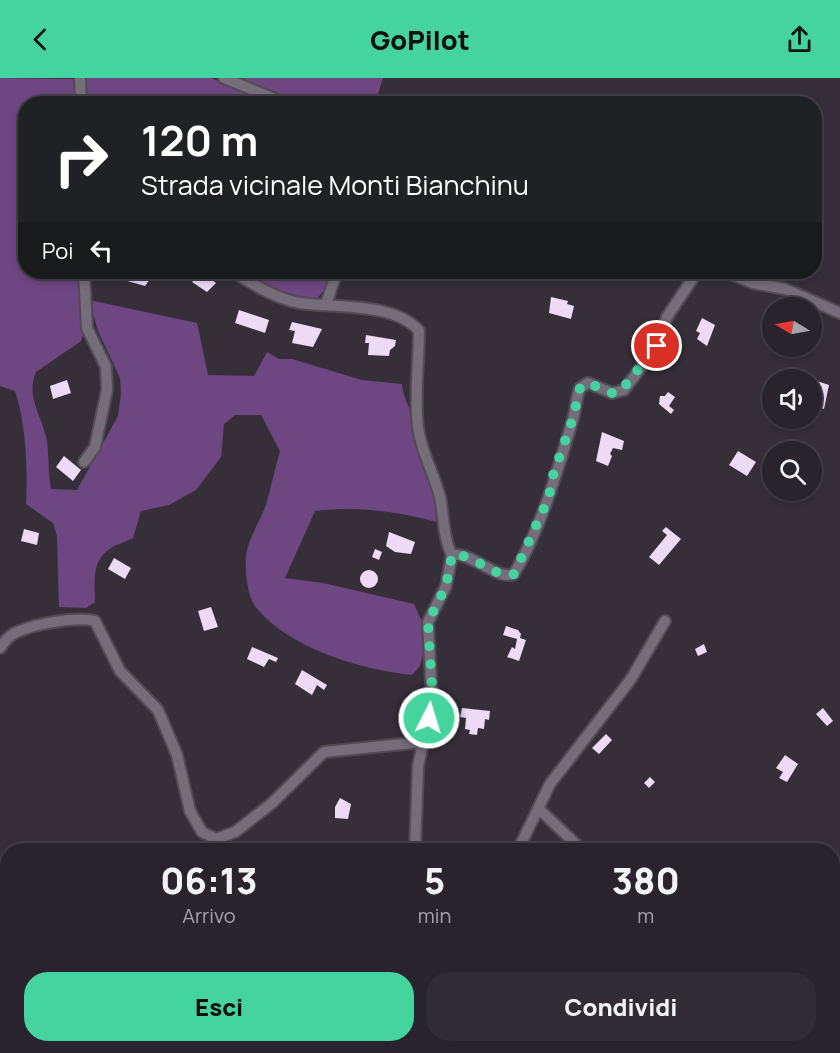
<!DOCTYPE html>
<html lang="it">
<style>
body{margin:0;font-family:Manrope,sans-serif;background:#302b34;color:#f1f3f6;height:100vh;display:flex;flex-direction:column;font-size:22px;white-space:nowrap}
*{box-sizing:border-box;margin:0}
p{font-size:20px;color:#a5a4a9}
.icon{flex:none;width:33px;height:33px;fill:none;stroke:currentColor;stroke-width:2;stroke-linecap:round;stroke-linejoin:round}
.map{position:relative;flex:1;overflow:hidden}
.sheet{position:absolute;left:0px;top:765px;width:840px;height:210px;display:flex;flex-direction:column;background:#28232c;border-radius:24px 24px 0 0;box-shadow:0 3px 9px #0003,0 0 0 2px #444048}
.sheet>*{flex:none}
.banner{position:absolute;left:18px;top:18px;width:804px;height:183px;border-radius:24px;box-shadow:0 3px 9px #0003,0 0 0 2px #444048;background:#202124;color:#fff;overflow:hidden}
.needle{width:39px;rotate:280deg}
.tools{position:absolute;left:762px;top:219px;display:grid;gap:12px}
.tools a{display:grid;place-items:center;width:60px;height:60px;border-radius:50%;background:#28232c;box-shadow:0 3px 9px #0003,0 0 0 2px #444048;font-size:30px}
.pin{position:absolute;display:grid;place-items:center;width:51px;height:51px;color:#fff;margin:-26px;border:3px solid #fff;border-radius:50%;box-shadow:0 2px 6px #0007}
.me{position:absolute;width:66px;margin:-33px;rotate:5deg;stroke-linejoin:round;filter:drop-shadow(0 0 4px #0008)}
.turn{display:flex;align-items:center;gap:21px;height:126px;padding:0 24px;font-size:27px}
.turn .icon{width:78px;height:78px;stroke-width:2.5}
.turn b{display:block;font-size:42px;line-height:51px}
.then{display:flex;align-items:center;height:57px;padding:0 24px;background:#0003;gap:12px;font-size:22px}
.eta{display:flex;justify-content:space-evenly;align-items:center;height:102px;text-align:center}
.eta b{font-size:36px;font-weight:800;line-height:42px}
.button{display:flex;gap:12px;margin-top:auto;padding:12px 24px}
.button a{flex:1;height:69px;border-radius:24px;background:#45d49f;color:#111;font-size:24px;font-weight:800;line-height:69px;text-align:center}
.button a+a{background:#302b34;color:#f1f3f6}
header{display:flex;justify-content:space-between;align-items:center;height:78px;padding:0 24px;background:#45d49f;color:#111;font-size:27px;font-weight:800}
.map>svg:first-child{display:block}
.forest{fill:#6e4682}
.building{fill:#eddbf6}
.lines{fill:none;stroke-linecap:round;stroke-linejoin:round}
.minor-casing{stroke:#514b54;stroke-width:14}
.minor{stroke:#756d79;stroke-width:10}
.route{stroke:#45d49f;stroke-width:10;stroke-dasharray:0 18}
</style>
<header><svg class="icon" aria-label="back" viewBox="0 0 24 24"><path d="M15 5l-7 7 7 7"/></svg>GoPilot<svg class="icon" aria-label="share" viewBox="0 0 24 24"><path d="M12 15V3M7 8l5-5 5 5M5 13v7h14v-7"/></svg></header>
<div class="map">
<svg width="840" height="975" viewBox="0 0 840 975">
<rect width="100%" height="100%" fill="#362f3a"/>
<g class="forest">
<path d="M0,0L73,1L78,25L26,26V133L23,144L26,194H82L80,246L84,254L81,263L36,294C25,320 43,339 47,363C49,379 48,395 51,411L77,412L118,338L121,316L120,300L98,253L89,222L197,245L208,297L254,298L267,274L279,281H292L362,302L402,306C403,322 413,335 418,351C429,384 435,408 436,444C396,433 357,428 315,433L285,500L323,505L414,526L428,557L420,588L412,597C362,592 287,570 255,528C247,517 245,492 246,478C248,461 260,443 266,427C271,409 275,391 280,373L261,337H235L224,346L221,379L196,412L169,427L141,433L133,460C126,464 114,467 108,472C91,485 95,505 95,524L86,530L59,529L57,458L53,445L26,426C28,393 26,345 15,313L0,308Z"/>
<path d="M84,0H211L269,25L84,26Z"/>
<path d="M232,0H383L375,26L297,25Z"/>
<path d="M244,194H332L327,208L317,221C289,220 267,210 244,194Z"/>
</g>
<g class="building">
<path d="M128,194H155L145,208L124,202Z"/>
<path d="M202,194L216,205L207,214L192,204Z"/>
<path d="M551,219L568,223L567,226L574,228L571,241L549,235Z"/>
<path d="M239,232L269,242L265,255L235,245Z"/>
<path d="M702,240L715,247L707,268L697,261L700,255L696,253Z"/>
<path d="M292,244L322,251L313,269L292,265L295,253L289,252Z"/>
<path d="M366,257L396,262L395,268L390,272L389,278L368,277L369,265H365Z"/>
<path d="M67,302L71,315L53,321L50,308Z"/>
<path d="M817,303L829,307L824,331L812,327V314H814Z"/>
<path d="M668,314L675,319L669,328L674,332L671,336L659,326L660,318H665Z"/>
<path d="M602,354L624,363L622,372L613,370L610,376L612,378L608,388L596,383Z"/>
<path d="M738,373L756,384L747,398L729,387Z"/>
<path d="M64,378L81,392L73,403L56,389Z"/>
<path d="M666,449L681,461L659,487L649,479L667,457L662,453Z"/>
<path d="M24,451L39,455L37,467L21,463Z"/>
<path d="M389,454L415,464L411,476L395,474L386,468Z"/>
<path d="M375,471L382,474L379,482L372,479Z"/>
<path d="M114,480L131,490L125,501L108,491Z"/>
<circle cx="369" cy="501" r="9"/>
<path d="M211,529L218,549L204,553L198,533Z"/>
<path d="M506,548L518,552L521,556L520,560L526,562L519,583L507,579L512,569L515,571L517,561L503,557Z"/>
<path d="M704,566L707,574L698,578L695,571Z"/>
<path d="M252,569L278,580L276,584L269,581L264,589L247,581Z"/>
<path d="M302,592L327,607L324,612L317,607L312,617L295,606Z"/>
<path d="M462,630L490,633L489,642L485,641L484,651L478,650L477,657L469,656L470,652L465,651L466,640L460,639Z"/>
<path d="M823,630L833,643L827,648L816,636Z"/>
<path d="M606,656L612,662L599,676L592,670Z"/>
<path d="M785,677L798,686L787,704L779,700L783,694L776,690Z"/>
<path d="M650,699L655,704L649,710L644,705Z"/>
<path d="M340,720L351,726L348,741L335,740V729Z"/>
</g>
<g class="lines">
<g class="minor-casing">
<g id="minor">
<path d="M80,0L81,26"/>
<path d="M224,0L287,26"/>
<path d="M84,194L87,250L106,289L107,312L95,369L84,384"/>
<path d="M234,194C253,207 276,221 300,225C334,230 395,224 419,253C419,282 414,322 418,349C421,374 434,395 440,419C444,438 443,460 452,477"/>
<path d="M726,194L753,205L785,211L840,235"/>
<path d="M326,226L337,194"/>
<path d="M0,570C4,564 11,556 17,554C35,546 77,538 95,543L120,593L158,632L177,677L190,733L202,754L216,761L235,754L271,726L324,674L423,664"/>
<path d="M539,731L582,772"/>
<path d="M415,772L418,688L432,624L428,544L446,508L452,477C473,474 497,503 514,496C542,448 557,394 573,341C576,331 576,319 580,310L588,305L612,315L624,312L657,268L667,239L697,194"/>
<path d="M518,772L550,706L631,601L665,543"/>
<path d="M832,943L840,958"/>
<path d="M517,975L521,968"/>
<path d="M561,975L564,968"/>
<path d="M668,975L675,973L681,975"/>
<path d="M832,975L840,966"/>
</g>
</g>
<use href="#minor" class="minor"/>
</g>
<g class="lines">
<path class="route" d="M429,640L432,608L428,544L446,508L452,477C473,474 497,503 514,496L549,419L552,400L573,340L580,310L588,305L612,315L620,314L657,268"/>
</g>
</svg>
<div class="tools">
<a><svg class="needle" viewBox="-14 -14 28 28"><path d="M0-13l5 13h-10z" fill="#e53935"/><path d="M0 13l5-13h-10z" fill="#a5a4a9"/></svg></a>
<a><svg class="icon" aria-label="sound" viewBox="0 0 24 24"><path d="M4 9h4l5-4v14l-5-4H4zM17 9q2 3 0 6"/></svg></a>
<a><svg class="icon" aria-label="search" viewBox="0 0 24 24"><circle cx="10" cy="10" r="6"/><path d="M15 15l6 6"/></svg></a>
</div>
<div class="pin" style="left:657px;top:268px;background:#d93025"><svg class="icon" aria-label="arrive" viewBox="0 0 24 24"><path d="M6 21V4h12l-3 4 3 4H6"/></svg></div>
<svg class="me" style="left:429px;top:640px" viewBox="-20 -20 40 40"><circle r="17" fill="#45d49f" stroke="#fff" stroke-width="3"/><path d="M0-11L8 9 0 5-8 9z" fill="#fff"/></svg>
<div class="banner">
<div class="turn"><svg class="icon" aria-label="right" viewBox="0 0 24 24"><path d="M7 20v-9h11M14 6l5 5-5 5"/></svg><div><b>120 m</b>Strada vicinale Monti Bianchinu</div></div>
<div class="then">Poi<svg class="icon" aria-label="left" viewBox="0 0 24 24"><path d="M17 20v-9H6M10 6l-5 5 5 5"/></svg></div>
</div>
<section class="sheet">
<div class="eta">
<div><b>06:13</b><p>Arrivo</p></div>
<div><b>5</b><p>min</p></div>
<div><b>380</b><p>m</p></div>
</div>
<div class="button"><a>Esci</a><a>Condividi</a></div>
</section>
</div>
